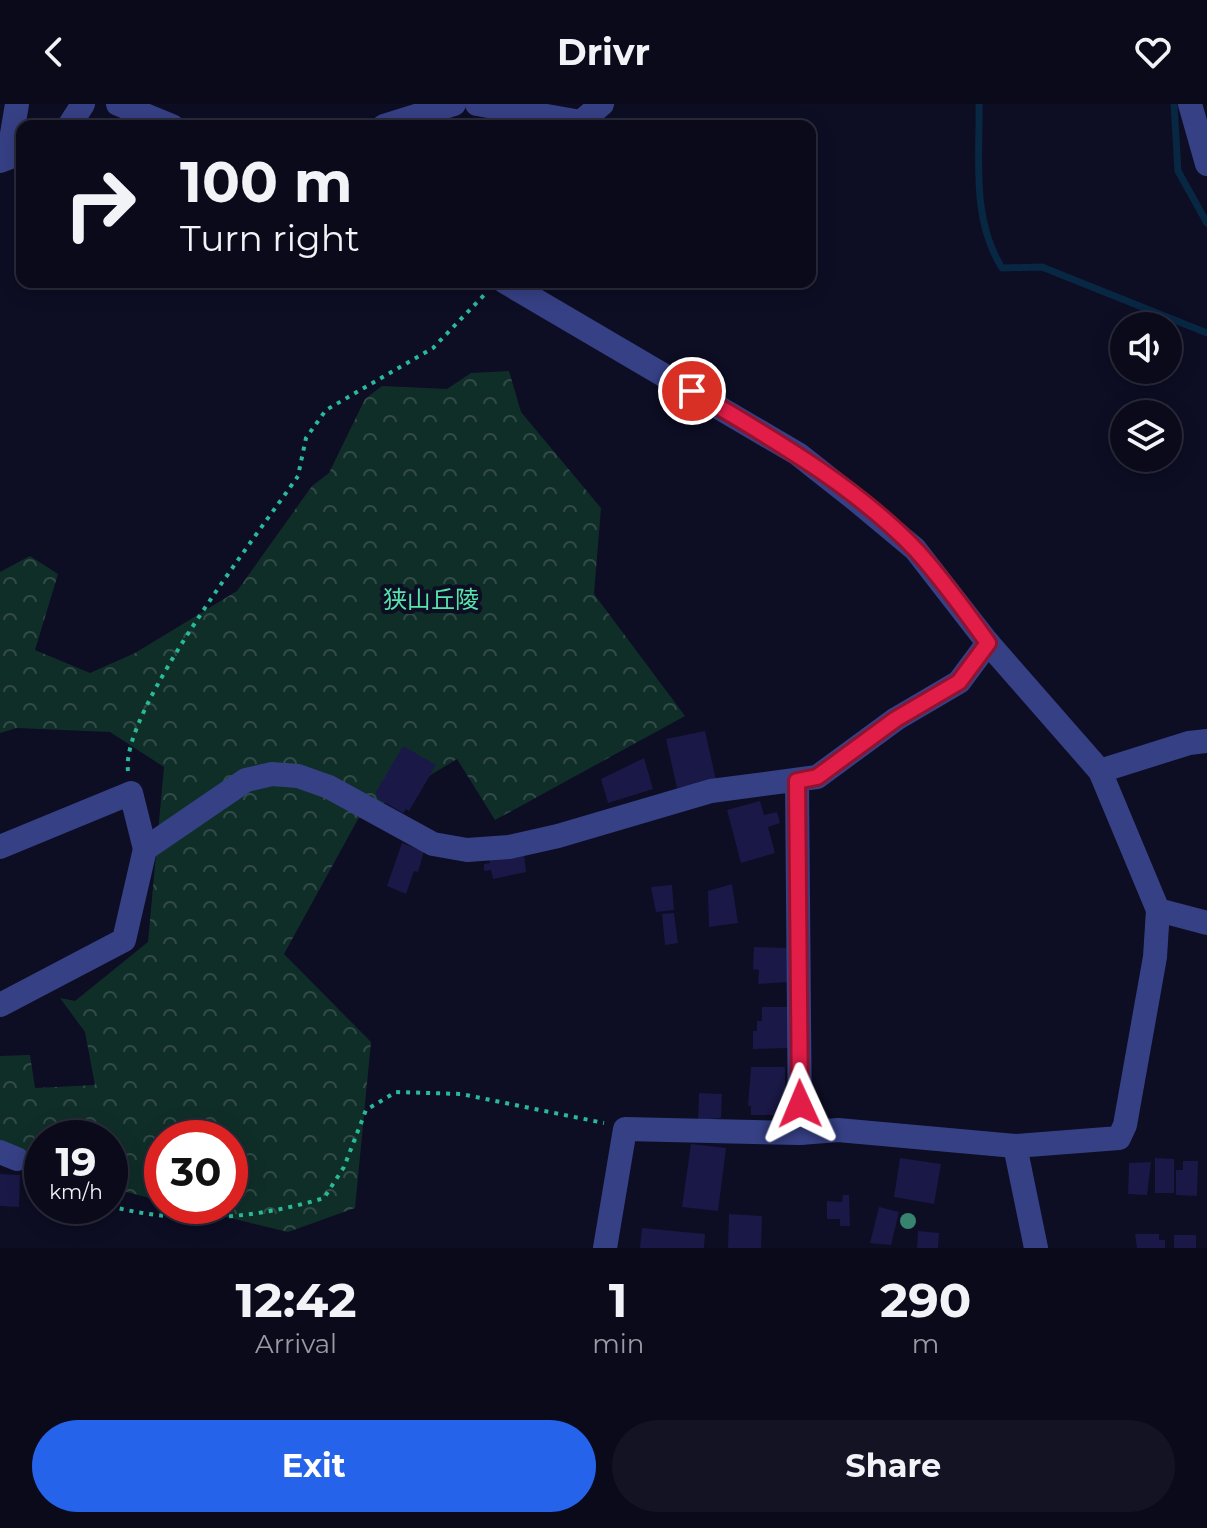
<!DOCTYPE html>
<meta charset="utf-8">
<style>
body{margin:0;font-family:Montserrat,"Noto Sans JP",sans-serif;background:#131324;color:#f1f3f6;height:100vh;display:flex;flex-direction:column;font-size:30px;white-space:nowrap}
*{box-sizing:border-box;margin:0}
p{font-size:26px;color:#999aa3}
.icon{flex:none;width:44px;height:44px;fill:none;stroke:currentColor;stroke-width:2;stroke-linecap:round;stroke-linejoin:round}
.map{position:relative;height:1144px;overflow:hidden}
.panel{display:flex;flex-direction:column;background:#0a0a1b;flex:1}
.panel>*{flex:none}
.guide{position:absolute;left:16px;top:16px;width:800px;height:168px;border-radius:16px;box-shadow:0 4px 20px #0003,0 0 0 2px #2a2b3a;background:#0a0a1b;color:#f1f3f6;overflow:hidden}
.buttons{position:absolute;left:1110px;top:208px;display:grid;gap:16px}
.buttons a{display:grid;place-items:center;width:72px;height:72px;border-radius:50%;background:#0a0a1b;box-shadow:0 4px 20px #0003,0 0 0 2px #2a2b3a;font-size:40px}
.speed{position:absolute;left:24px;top:1016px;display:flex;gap:16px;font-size:40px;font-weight:700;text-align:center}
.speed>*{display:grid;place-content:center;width:104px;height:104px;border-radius:50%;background:#0a0a1b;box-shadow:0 4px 20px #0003,0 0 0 2px #2a2b3a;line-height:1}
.speed small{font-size:20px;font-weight:400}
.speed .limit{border:12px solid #d22;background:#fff;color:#111}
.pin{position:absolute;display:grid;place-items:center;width:68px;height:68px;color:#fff;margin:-34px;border:4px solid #fff;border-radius:50%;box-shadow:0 2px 8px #0007}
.me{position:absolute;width:88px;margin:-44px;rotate:359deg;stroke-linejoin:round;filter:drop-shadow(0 0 6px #0008)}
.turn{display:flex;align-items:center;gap:28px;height:168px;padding:0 32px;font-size:36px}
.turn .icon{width:104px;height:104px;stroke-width:2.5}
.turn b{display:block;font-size:56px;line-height:68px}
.eta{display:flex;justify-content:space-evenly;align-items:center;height:136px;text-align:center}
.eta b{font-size:48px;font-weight:700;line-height:56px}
.button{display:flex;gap:16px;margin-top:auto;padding:16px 32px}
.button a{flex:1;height:92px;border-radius:48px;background:#2563eb;color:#fff;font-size:32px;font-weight:700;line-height:92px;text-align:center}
.button a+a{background:#131324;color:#f1f3f6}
header{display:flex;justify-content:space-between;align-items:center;height:104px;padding:0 32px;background:#0a0a1b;font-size:36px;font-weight:700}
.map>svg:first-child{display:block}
.forest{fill:url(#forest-crowns)}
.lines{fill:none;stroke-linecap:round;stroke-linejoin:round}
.stream{stroke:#082743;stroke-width:7}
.building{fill:#1a1846}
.path{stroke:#29ba9a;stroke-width:4;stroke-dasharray:4 6;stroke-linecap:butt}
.minor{stroke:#364085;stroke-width:24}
.tree{fill:#36836e}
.route-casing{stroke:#92132f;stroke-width:20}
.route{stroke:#e11d48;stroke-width:14}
.labels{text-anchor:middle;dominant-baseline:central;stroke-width:8;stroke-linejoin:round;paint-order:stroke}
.park-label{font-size:24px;fill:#57e4aa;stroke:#0d0d24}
</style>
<header><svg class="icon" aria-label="back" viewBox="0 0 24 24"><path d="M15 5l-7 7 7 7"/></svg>Drivr<svg class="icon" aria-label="heart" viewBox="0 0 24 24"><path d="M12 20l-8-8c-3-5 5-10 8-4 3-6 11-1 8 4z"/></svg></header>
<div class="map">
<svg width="1207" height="1144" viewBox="0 0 1207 1144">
<defs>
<pattern id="forest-crowns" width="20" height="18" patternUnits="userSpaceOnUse" patternTransform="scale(2)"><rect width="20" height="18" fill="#102e28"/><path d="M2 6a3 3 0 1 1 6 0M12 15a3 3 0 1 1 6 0" fill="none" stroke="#324b48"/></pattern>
</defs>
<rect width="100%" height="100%" fill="#0d0d24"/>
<path class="forest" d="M509,267L521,308L601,404L594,490L685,612L495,716L457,655L358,715L284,850L371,938L355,1104L288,1128L182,1102H230V1034H162V1097L110,1084V1034H42L40,1067L0,1041V952L30,951L35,984L95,981L85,928L60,894L75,897L148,838L164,663L110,628L17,624L0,629V468L30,452L58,470L35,546L90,569L135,549L237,487L312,382L329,369L365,295L382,282L447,285L471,269Z"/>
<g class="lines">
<g class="stream">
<path d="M979,0C980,56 971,114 1002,164L1042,163L1207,229"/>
<path d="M1174,0L1178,67L1207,119"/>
</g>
</g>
<g class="building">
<path d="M705,627L716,676L677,684L666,635Z"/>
<path d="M403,642L436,661L409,707L406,705L403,709L377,694L376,688Z"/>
<path d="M644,654L653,685L608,699L601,675Z"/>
<path d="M760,697L764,711L777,708L780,719L768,723L775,749L741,759L727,706Z"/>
<path d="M402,739L424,747L418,768L414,767L406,790L387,782Z"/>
<path d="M524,749L526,768L493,775L491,766L484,767V760L490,759L489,755Z"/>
<path d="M732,780L738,819L709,823L708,787Z"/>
<path d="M672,781L674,806L656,808L651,783Z"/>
<path d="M674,809L678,839L665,841L662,810Z"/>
<path d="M754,843L790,844L788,878L758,880L759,866L753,865Z"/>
<path d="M762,903H788L789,944L753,945V927H757V917H762Z"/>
<path d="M751,963H785V1011H751V1002H748Z"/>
<path d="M699,989L722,990L721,1014L698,1016Z"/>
<path d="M691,1040L726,1044L718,1107L682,1103Z"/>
<path d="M900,1054L941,1060L934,1100L894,1093Z"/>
<path d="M1155,1054L1174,1055V1089H1155Z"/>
<path d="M1183,1057H1198L1197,1092L1176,1091V1066H1183Z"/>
<path d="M1151,1058L1147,1091L1128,1090L1129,1059Z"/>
<path d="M0,1070L20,1071L19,1103L0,1102Z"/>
<path d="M843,1091H849L850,1122H840V1115H827V1097L842,1098Z"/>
<path d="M879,1103L899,1108L891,1141L870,1139Z"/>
<path d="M729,1110L762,1112L761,1144H728Z"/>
<path d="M642,1124L705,1130L704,1144H640Z"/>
<path d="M918,1127L939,1129L938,1144H917Z"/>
<path d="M1135,1130H1159V1136H1165V1144H1137Z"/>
<rect x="1174" y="1131" width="22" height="13"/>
</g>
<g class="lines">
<g class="path">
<path d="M128,667C120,607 259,429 298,372L306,334L326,306L433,244L487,188"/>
<path d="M110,1102C180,1121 255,1115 324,1094L344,1063L366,1006L396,988L461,990L604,1019"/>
</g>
<g class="minor">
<path d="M118,0L172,22"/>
<path d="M477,0L581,18"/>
<path d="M1190,0L1207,60"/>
<path d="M69,22L83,0"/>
<path d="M384,22L454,0"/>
<path d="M576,22L602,0"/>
<path d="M0,57L8,54L17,0"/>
<path d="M505,178L798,350L855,395L915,445L988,539L1100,667L1158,806L1155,853L1125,1021L1119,1034L1015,1042L838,1026L800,1029L625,1025L605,1144"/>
<path d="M1100,667L1189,639L1207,637"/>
<path d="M797,677L800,1029"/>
<path d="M0,743L131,689L145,745"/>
<path d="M1158,806L1207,819"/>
<path d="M0,901L124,836L145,745L246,676L272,670L298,672L329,683L433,740L467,746L509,743L558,732L711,687L817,673L896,615L959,578L988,539"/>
<path d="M1015,1042L1036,1144"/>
<path d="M0,1048L17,1055"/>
</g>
</g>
<circle class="tree" cx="908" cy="1117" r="8"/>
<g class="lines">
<g class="route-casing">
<path id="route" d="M692,287C768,332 856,382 917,447C943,476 966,508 988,539L959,578L896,615L817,673L797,677L800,1000"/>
</g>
<use href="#route" class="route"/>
</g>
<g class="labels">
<g class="park-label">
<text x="431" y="495">狭山丘陵</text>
</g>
</g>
</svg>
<div class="buttons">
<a><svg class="icon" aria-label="sound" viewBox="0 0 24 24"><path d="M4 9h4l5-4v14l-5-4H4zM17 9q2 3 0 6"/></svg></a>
<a><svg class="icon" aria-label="layers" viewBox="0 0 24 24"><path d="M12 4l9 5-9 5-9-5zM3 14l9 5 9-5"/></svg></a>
</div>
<div class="speed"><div>19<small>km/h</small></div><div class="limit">30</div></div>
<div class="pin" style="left:692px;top:287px;background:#d93025"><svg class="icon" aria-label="arrive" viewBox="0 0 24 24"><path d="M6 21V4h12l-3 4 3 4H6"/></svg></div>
<svg class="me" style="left:800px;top:1000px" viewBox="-20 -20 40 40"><path d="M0-17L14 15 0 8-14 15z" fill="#e11d48" stroke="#fff" stroke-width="4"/></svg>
<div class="guide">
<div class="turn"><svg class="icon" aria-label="right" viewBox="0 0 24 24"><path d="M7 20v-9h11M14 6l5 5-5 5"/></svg><div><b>100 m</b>Turn right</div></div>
</div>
</div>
<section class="panel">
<div class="eta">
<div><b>12:42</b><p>Arrival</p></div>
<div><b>1</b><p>min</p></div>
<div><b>290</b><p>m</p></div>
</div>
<div class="button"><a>Exit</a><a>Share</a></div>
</section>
